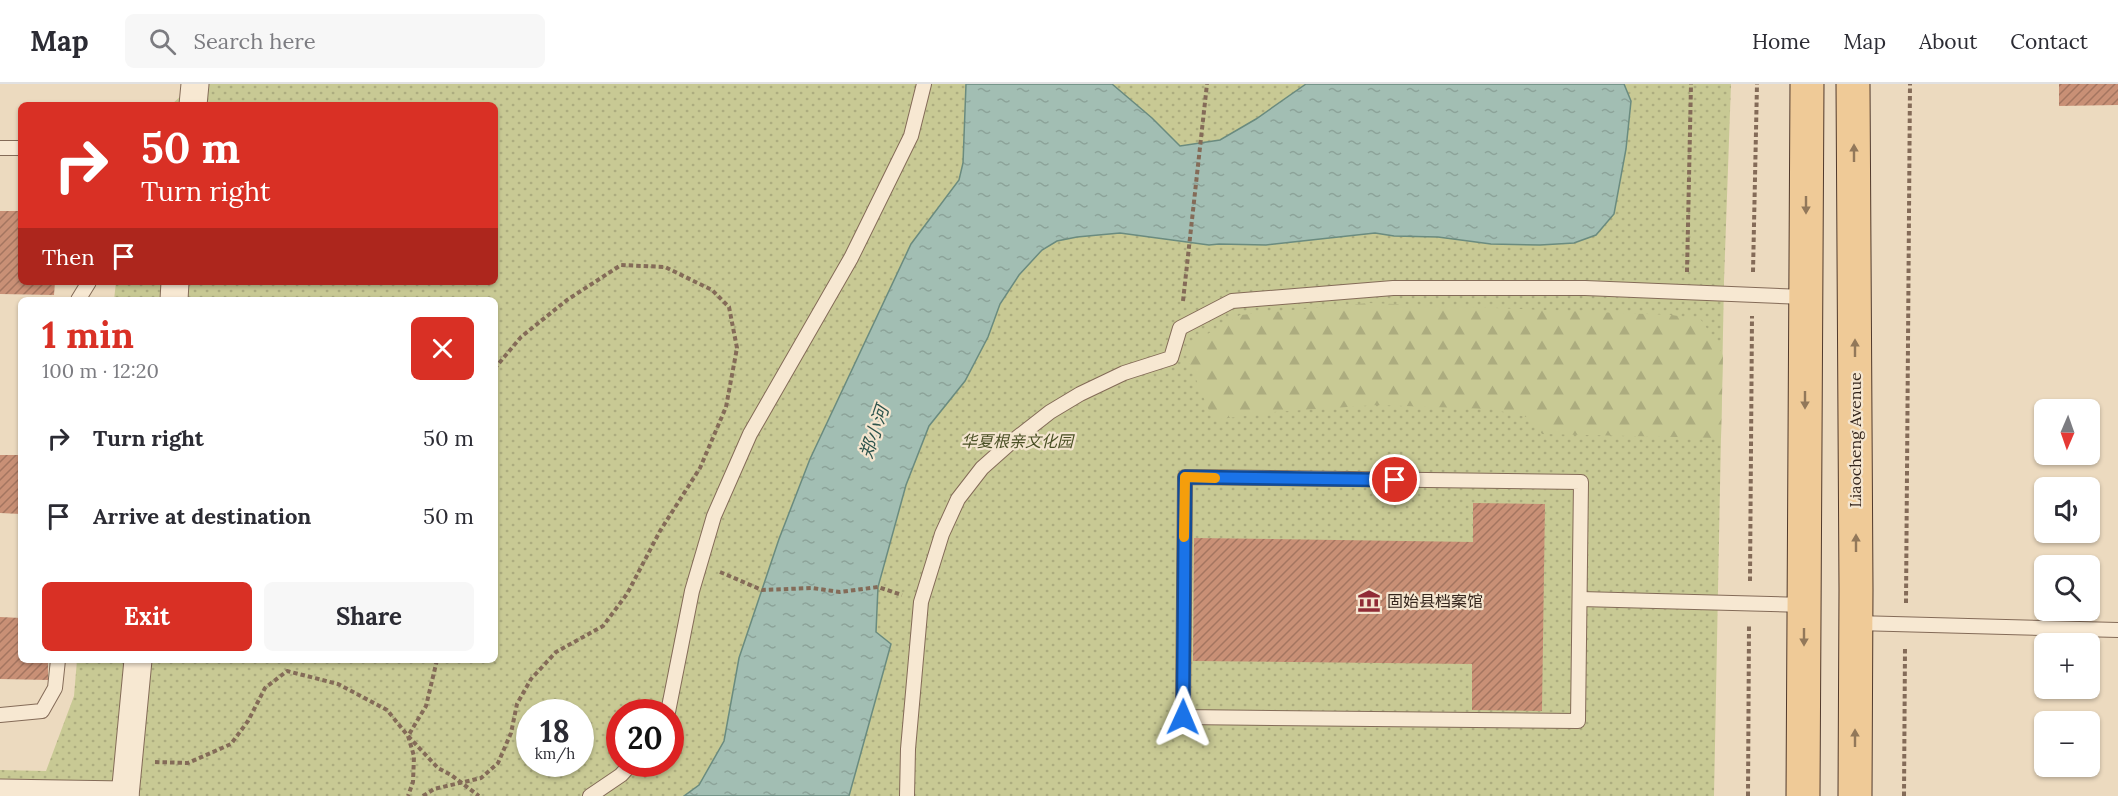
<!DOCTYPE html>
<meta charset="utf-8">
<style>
body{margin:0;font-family:Lora,"Noto Sans SC",serif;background:#f7f7f7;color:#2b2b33;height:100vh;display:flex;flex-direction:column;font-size:22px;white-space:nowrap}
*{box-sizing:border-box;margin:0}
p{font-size:20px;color:#7c7c81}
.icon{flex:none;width:33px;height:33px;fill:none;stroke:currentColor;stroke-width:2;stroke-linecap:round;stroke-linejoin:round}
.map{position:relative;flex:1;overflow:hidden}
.sheet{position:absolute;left:18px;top:213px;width:480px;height:366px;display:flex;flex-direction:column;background:#fff;border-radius:9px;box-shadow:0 2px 4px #0004}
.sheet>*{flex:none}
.guide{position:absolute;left:18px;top:18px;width:480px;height:183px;border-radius:9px;box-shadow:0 2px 4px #0004;background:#d93025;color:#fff;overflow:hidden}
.needle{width:39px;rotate:182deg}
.fabs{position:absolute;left:2034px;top:315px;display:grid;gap:12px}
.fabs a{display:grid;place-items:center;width:66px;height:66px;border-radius:9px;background:#fff;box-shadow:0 2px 4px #0004;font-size:30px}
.speed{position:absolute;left:516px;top:615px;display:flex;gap:12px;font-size:30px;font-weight:700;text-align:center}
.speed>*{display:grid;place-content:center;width:78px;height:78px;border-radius:50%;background:#fff;box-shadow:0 2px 4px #0004;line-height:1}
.speed small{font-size:15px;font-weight:400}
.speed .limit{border:9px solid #d22;background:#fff;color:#111}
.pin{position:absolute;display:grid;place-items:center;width:51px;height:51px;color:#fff;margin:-26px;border:3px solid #fff;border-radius:50%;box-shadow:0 2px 6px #0007}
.me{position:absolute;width:66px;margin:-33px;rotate:1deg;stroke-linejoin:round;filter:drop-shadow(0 0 4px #0008)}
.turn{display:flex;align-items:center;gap:21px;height:126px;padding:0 24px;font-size:27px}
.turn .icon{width:78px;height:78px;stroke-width:2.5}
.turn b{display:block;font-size:42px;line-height:51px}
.then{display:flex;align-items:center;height:57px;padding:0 24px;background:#0003;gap:12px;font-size:22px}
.round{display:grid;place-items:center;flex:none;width:63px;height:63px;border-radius:9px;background:#f7f7f7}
.headline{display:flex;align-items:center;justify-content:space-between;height:102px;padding:0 24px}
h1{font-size:36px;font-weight:700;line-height:45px;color:#d93025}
.button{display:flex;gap:12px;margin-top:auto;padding:12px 24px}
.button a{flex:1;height:69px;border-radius:9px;background:#d93025;color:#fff;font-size:24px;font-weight:700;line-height:69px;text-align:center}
.button a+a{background:#f7f7f7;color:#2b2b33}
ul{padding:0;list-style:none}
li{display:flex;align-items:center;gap:18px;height:78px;padding:0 24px}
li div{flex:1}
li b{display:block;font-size:22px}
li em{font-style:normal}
header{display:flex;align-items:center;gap:36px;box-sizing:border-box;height:84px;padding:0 30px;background:#fff;border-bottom:2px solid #e1e1e2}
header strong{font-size:28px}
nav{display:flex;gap:33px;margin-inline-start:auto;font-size:21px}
.search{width:420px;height:54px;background:#f7f7f7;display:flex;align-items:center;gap:15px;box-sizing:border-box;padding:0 21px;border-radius:9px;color:#7c7c81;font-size:22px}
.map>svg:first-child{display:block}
.grass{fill:url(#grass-dots);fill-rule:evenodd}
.forest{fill:url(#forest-firs)}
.water{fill:url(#water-ripples);stroke:#6a8b7f;stroke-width:1.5}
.building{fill:url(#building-hatch)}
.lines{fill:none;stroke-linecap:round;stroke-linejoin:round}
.lane-casing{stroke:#846b58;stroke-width:16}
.street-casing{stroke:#846b58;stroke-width:29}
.primary-casing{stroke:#513a2d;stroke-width:35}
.path{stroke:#846b58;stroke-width:4;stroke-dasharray:4.5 3;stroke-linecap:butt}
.lane{stroke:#f7e8d2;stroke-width:14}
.street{stroke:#f7e8d2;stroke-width:27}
.primary{stroke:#efca97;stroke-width:33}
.oneway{fill:#92785a}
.route-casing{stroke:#114b97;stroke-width:15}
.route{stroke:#1a73e8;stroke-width:10}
.slow{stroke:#f59e0b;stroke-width:10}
.labels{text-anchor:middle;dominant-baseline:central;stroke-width:4.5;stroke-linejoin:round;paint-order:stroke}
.street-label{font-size:16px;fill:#34251c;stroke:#f4e5cf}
.park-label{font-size:16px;font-style:italic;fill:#494f24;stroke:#f4e5cf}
.poi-label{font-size:16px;fill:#34251c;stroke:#f4e5cf;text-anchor:start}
.water-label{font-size:18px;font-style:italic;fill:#2c534c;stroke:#f4e5cf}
</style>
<header>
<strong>Map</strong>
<div class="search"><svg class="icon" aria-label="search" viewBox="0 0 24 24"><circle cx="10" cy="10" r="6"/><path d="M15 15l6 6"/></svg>Search here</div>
<nav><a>Home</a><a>Map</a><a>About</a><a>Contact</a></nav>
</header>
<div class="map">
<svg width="2118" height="712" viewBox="0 0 2118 712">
<defs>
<pattern id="grass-dots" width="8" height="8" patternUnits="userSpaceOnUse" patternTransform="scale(1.5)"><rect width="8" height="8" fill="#c8c994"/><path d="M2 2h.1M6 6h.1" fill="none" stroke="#acac7f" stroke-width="1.8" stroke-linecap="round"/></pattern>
<pattern id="forest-firs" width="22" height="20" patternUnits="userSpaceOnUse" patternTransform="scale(1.5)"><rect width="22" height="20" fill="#c8c994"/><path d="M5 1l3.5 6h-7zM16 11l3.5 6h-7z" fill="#acac7f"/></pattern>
<pattern id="water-ripples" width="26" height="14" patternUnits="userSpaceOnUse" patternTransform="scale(1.5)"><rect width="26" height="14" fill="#a2beb3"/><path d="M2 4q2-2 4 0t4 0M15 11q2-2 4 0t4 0" fill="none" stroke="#8ca399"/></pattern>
<pattern id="building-hatch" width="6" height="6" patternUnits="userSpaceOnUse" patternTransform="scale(1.5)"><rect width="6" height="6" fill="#c99076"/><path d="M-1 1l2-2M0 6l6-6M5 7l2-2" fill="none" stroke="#a47560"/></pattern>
</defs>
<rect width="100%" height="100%" fill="#ecdabf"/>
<path class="grass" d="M194,0H1731L1724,197L1714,712H0V686L46,687L74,612L77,576H495V216H114L116,198H495V21H171ZM530,628H580V680H530ZM620,628H670V680H620Z"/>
<path class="forest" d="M1369,219L1672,231L1701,236L1716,257L1723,272L1721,354L1542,350L1531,334L1491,325L1376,321L1274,328L1213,336L1187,274L1192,259L1240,231Z"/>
<path class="water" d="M966,0H1112L1152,34L1180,62L1220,56L1256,35L1306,0H1624L1631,17L1626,65L1614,130L1596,151L1574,159L1540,161L1491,160L1438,153L1394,152L1375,149L1266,161L1219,160L1209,161L1120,149L1077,153L1057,157L1042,166L1019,191L1000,220L988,253L965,297L929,342L906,401L878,503L876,548L891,560L849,712H684L699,701L724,657L739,574L779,455L810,375L911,160L959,96L963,79Z"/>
<g class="building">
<path d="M2059,0H2118V21L2059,22Z"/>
<path d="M0,127H21V198H55L54,211L0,210Z"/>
<path d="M0,371H21V430L0,429Z"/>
<path d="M1473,419L1545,420L1542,627L1472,626V580L1193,577L1194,454L1473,458Z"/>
<path d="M0,533L21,534V576H48V596L0,595Z"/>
</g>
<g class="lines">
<g class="lane-casing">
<g id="lane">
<path d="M0,64H21"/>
<path d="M78,216L89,198"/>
<path d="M1185,393L1581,398L1578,637L1183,633Z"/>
<path d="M1580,515L1804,521"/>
<path d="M1856,539L2118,546"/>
<path d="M668,628L692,507L714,432L750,350L851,174L911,52L924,0"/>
<path d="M0,631L42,627L55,604L58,576"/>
<path d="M590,712L621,691L631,680"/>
<path d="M907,712L908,665L921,518L942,450L958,415L982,384L1009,360L1050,328L1080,310L1124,289L1171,274L1180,244L1232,217L1393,204H1585L1805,213"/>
</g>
</g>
<g class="street-casing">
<g id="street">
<path d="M193,21L195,0"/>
<path d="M174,216L175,198"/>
<path d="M0,709L125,711"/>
<path d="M125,712L138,576"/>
</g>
</g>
<g class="primary-casing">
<g id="primary">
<path d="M1853,0L1856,506L1855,712"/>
<path d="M1803,712L1807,0"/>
</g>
</g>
<g class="path">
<path d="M1687,188L1691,0"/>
<path d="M1753,188L1757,0"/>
<path d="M1183,217L1207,0"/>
<path d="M720,488L762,506L812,504L840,508L878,503L902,511"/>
<path d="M1750,497L1752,232"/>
<path d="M1906,519L1910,0"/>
<path d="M437,576L426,622L408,652L438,684L451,691L479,712"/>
<path d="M155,678L188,679L231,660L248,637L265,604L287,587L338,600L387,626L408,652L414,672L413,698L408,712"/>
<path d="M423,712L434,705L481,694L498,679L511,649L517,620L531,595L556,568L603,542L627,510L660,447L700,384L726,323L737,264L729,223L712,206L665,183L621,181L567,216L521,253L495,284"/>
<path d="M1748,712L1749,541"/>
<path d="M1904,712L1905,563"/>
</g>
<use href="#lane" class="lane"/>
<use href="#street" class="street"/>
<use href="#primary" class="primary"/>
</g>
<defs><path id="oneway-solid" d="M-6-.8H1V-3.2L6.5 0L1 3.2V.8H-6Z" transform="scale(1.5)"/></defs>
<g class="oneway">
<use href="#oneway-solid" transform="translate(1854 69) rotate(-90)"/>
<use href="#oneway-solid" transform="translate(1806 121) rotate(90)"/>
<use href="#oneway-solid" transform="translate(1855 264) rotate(-90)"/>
<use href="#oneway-solid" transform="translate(1805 316) rotate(90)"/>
<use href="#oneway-solid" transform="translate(1856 459) rotate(-90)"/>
<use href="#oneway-solid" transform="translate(1804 553) rotate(90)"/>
<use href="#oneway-solid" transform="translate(1855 654) rotate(-90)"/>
</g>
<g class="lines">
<g class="route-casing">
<path id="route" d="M1183,633L1185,393L1395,396"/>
</g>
<use href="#route" class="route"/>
<path class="slow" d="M1184,453L1185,393L1215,394"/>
</g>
<defs>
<g id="museum-bare" transform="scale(1.8)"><path d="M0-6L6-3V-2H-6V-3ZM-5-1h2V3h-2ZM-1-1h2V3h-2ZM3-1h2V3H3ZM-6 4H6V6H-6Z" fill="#902b36" stroke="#f4e5cf" stroke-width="2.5" paint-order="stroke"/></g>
</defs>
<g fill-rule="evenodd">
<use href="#museum-bare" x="1369" y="517"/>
</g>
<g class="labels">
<g class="street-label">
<text transform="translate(1855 356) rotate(-90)">Liaocheng Avenue</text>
</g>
<g class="park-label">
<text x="1017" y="357">华夏根亲文化园</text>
</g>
<g class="poi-label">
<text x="1387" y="517">固始县档案馆</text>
</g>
<g class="water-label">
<text transform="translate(874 348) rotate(-71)">郑小河</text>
</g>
</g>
</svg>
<div class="fabs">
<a><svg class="needle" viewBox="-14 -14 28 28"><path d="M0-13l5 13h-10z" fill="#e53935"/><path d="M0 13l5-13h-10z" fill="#7c7c81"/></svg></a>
<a><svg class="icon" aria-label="sound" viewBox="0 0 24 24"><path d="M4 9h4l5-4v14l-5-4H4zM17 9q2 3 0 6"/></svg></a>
<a><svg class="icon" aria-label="search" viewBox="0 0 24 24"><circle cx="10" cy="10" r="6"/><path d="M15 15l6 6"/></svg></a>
<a>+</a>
<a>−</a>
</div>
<div class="speed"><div>18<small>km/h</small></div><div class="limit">20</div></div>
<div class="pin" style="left:1395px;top:396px;background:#d93025"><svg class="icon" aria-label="arrive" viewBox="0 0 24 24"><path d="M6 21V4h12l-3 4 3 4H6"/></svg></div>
<svg class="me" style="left:1183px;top:633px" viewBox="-20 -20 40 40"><path d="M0-17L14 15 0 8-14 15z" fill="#1a73e8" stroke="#fff" stroke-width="4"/></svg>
<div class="guide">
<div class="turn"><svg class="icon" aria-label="right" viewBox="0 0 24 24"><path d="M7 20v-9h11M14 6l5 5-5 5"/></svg><div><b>50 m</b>Turn right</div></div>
<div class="then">Then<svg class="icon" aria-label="arrive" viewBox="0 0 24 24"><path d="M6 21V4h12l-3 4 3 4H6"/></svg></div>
</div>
<section class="sheet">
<div class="headline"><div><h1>1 min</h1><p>100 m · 12:20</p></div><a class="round" style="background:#d93025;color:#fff"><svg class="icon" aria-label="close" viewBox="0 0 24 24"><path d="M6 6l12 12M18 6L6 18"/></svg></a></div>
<ul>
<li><svg class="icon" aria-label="right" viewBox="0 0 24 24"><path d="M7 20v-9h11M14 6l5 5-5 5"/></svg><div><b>Turn right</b></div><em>50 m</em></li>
<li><svg class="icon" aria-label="arrive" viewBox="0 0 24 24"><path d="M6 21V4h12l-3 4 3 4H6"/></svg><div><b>Arrive at destination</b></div><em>50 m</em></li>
</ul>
<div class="button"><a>Exit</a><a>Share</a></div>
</section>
</div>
